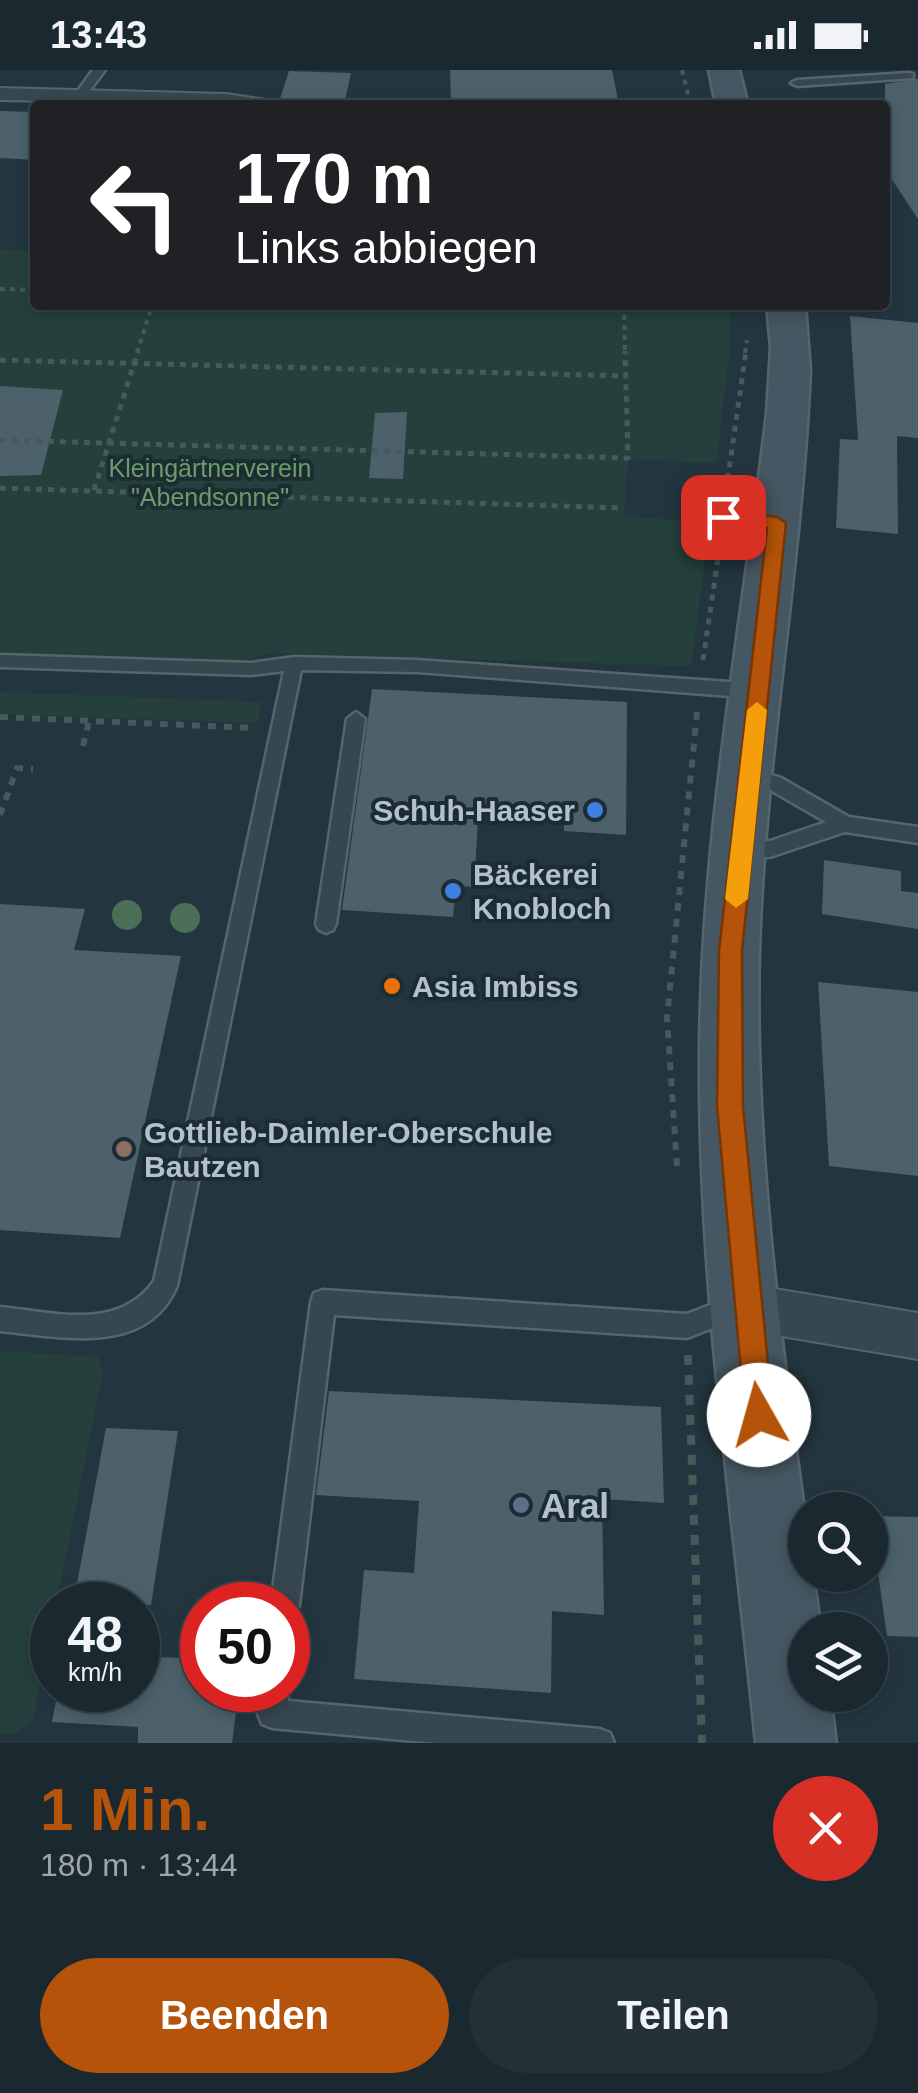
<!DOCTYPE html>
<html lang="de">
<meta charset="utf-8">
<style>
body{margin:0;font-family:Arial,sans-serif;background:#233037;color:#f1f3f6;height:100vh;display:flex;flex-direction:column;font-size:38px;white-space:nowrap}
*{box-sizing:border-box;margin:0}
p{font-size:32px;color:#9fa6aa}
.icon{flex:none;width:55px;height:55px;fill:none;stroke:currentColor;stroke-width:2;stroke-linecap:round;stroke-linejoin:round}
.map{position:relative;height:1673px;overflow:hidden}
.details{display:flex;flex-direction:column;background:#1a282f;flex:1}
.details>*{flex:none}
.guide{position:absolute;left:30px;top:30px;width:860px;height:210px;border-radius:10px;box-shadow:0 5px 15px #0003,0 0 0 2px #38444b;background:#202124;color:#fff;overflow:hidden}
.fabs{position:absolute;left:788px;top:1422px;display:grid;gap:20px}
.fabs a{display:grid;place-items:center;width:100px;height:100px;border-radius:50%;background:#1a282f;box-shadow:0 5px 15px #0003,0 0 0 2px #38444b;font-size:50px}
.speed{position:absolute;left:30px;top:1512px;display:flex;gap:20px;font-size:50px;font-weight:700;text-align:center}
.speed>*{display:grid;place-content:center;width:130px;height:130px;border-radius:50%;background:#1a282f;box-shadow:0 5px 15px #0003,0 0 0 2px #38444b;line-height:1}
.speed small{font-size:25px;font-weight:400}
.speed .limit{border:15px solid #d22;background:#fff;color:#111}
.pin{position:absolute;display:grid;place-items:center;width:85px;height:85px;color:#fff;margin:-42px;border-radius:20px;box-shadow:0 5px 15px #0006}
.me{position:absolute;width:110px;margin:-55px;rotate:353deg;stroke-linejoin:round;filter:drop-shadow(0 0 8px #0008)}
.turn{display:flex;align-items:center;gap:35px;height:210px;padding:0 40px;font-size:45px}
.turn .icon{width:130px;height:130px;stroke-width:2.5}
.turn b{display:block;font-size:70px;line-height:85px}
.round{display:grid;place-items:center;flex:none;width:105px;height:105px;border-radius:52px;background:#233037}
.headline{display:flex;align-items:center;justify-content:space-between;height:170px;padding:0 40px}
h1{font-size:60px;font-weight:600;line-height:75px;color:#b45309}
.action{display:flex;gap:20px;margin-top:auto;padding:20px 40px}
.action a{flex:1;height:115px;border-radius:60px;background:#b45309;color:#fff;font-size:40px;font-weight:600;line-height:115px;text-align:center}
.action a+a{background:#233037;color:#f1f3f6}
.status{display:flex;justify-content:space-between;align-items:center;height:70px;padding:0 50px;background:#1a282f;direction:ltr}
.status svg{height:28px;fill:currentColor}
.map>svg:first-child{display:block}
.green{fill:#25403c}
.building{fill:#4c616a}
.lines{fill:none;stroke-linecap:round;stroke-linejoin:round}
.lane-casing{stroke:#55656c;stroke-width:5}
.street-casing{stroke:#55656c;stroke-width:4}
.secondary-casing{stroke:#55656c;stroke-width:5}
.path-far3{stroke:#435c58;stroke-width:4;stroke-dasharray:5 5;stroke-linecap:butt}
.path-far2{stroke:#435c58;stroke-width:5;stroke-dasharray:6 6;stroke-linecap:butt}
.path-far1{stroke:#435c58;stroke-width:6;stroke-dasharray:8 8;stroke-linecap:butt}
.path{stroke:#435c58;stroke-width:8;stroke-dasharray:10 10;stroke-linecap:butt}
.lane{fill:#37474f;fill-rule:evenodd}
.street{fill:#37474f;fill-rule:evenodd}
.secondary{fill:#455762;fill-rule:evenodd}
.tree{fill:#4b6e56}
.route{fill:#b45309;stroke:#753606;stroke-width:2.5}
.slow{fill:#f59e0b}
.shop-dot{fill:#3f7fe0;stroke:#1c2c33;stroke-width:4}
.food-dot{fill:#e8710a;stroke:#1c2c33;stroke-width:4}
.education-dot{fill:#8d6e63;stroke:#1c2c33;stroke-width:4}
.service-dot{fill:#5c6f8a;stroke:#1c2c33;stroke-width:4}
.labels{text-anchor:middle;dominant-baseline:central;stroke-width:8;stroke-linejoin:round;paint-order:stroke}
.far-park-label{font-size:25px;fill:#6b9c69;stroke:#1c2c33}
.poi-label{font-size:30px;font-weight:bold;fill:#b3c2ca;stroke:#1c2c33;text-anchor:start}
.near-poi-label{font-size:35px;font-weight:bold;fill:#b3c2ca;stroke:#1c2c33;text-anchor:start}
</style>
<div class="status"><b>13:43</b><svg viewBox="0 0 49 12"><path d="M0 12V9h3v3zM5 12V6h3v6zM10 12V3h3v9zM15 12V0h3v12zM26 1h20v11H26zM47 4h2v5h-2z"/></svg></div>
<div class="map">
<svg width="918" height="1673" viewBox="0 0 918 1673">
<rect width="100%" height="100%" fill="#23363f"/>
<g class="green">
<path d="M0,180L35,181V235H730V280L716,393L628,389L624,446L710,453L691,596L270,583L240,592L0,585Z"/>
<path d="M0,622L262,632L258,653L0,644Z"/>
<path d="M0,1281L98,1287L103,1302L56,1535H52L34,1648L15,1664L0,1663Z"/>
</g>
<g class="building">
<path d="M450,0H612L619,35H451Z"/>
<path d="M289,1L351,3L344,35H278Z"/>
<path d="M916,9H918V149L885,99V14Z"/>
<path d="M0,41L35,42V90L0,88Z"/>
<path d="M850,246L918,253V368L897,366L898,464L836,458L840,369L858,370Z"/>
<path d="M0,316L63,320L41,405L0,406Z"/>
<path d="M407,342L403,409L369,408L375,343Z"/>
<path d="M372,619L627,632L626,765L564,761V739L479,734L474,817L456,816L453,847L342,840Z"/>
<path d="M824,790L901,801V821L918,823V859L822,844Z"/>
<path d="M0,834L85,839L74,880L181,886L120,1168L0,1160Z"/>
<path d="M818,912L918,922V1106L829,1096Z"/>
<path d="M329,1321L661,1337L664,1433L602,1429L604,1545L552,1541L551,1623L354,1609L364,1500L414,1503L419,1431L316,1425Z"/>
<path d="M106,1358L178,1361L151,1535H73Z"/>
<path d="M870,1446L918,1447V1567L887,1566Z"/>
<path d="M138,1586L202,1589V1620H239L232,1673H138V1657L52,1652L58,1620H138Z"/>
</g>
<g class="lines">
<g class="lane-casing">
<g id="lane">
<path d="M93,0H105L84,28H76L74,26Z"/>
<path d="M909,3L913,4V8L797,16L791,13L797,10Z"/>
<path d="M723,442L777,448L785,453L777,458L717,451V443Z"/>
<path d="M0,585L251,593L294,587L417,590L757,614L766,621L757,628L417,602L301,600L177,1216C147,1287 61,1267 0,1261V1237C53,1242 118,1262 154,1211L284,601L251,605L0,597Z"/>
<path d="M356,642L365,649L336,854L333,860L326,863L319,860L316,854L347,649Z"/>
<path d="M749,698L781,708L849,747L918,757V773L845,762L770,787L734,786L731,780L734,774L770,771L826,752L767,718L742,710L740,705L742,700Z"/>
<path d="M323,1220L687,1244L735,1225L744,1228L747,1237L744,1246L687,1268L334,1245L299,1535L295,1545L288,1548V1535H271L311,1232L314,1223Z"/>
<path d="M288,1616V1631L600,1659L610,1663L614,1673H437L272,1658L262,1654L258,1644L261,1620H288Z"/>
</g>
</g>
<g class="street-casing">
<g id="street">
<path d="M0,18L226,24L266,30L269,35L0,30Z"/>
<path d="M746,1214L918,1243V1289L746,1260L730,1253L723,1237L730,1221Z"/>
</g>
</g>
<g class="secondary-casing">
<g id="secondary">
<path d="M709,0H739L748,35H716Z"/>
<path d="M767,235H805L810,300C802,494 765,686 759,881C754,1070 779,1259 805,1446V1505H813L821,1560H805V1625H830L836,1673H756C733,1443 698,1213 700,981C701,768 742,555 767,343L771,278Z"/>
</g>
</g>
<g class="path-far3">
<path d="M682,0L689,29"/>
<path d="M0,219L35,220"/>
<path d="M624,235L625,283"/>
<path d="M137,283L152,235"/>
<path d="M745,283L747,270"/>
</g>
<g class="path-far2">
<path d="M0,290L626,306"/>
<path d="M0,370L628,388L625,281"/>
<path d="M0,418L624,438"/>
<path d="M94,420L138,281"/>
<path d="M726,421L746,281"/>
<path d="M703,590L721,468"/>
</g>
<g class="path-far1">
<path d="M0,647L254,658"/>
<path d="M83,676L89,651"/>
<path d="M0,745L17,698L33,699"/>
<path d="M677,1096L667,948L697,642"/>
</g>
<path class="path" d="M688,1285L702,1673"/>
<use href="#lane" class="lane"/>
<use href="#street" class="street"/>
<use href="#secondary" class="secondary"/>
</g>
<g class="tree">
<circle cx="127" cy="845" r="15"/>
<circle cx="185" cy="848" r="15"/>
</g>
<path class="route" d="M723,441L777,447L786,453L742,881L743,1036L773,1345L769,1355L759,1359L749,1355L745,1345L717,1036L719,881L767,458L717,451V443Z"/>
<path class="slow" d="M757,632L767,640L748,829L736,838L725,829L747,640Z"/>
<g class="shop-dot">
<circle cx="595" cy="740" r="10"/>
<circle cx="453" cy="821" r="10"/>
</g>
<circle class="food-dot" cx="392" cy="916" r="10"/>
<circle class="education-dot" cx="124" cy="1079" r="10"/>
<circle class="service-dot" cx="521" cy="1435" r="10"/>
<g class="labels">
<g class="far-park-label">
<text x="210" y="398">Kleingärtnerverein<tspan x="210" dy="29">"Abendsonne"</tspan></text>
</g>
<g class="poi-label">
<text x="575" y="740" text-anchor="end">Schuh-Haaser</text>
<text x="473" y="804">Bäckerei<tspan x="473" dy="34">Knobloch</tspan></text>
<text x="412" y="916">Asia Imbiss</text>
<text x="144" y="1062">Gottlieb-Daimler-Oberschule<tspan x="144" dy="34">Bautzen</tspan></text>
</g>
<g class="near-poi-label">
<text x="541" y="1435">Aral</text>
</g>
</g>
</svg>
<div class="fabs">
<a><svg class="icon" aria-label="search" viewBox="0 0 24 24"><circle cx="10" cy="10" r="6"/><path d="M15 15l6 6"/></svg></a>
<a><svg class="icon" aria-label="layers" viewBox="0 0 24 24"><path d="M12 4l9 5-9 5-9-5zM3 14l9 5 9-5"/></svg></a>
</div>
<div class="speed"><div>48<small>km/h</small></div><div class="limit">50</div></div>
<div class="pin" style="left:723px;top:447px;background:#d93025"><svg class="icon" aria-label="arrive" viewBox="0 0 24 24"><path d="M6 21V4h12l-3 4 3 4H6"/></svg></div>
<svg class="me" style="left:759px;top:1345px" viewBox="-20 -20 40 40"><circle r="19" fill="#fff"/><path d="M0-13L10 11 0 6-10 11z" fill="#b45309"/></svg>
<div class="guide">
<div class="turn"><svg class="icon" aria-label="left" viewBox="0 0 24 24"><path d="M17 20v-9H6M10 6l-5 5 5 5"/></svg><div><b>170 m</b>Links abbiegen</div></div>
</div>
</div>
<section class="details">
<div class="headline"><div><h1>1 Min.</h1><p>180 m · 13:44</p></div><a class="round" style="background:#d93025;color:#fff"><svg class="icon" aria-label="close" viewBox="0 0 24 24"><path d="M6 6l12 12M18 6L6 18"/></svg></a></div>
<div class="action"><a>Beenden</a><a>Teilen</a></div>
</section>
